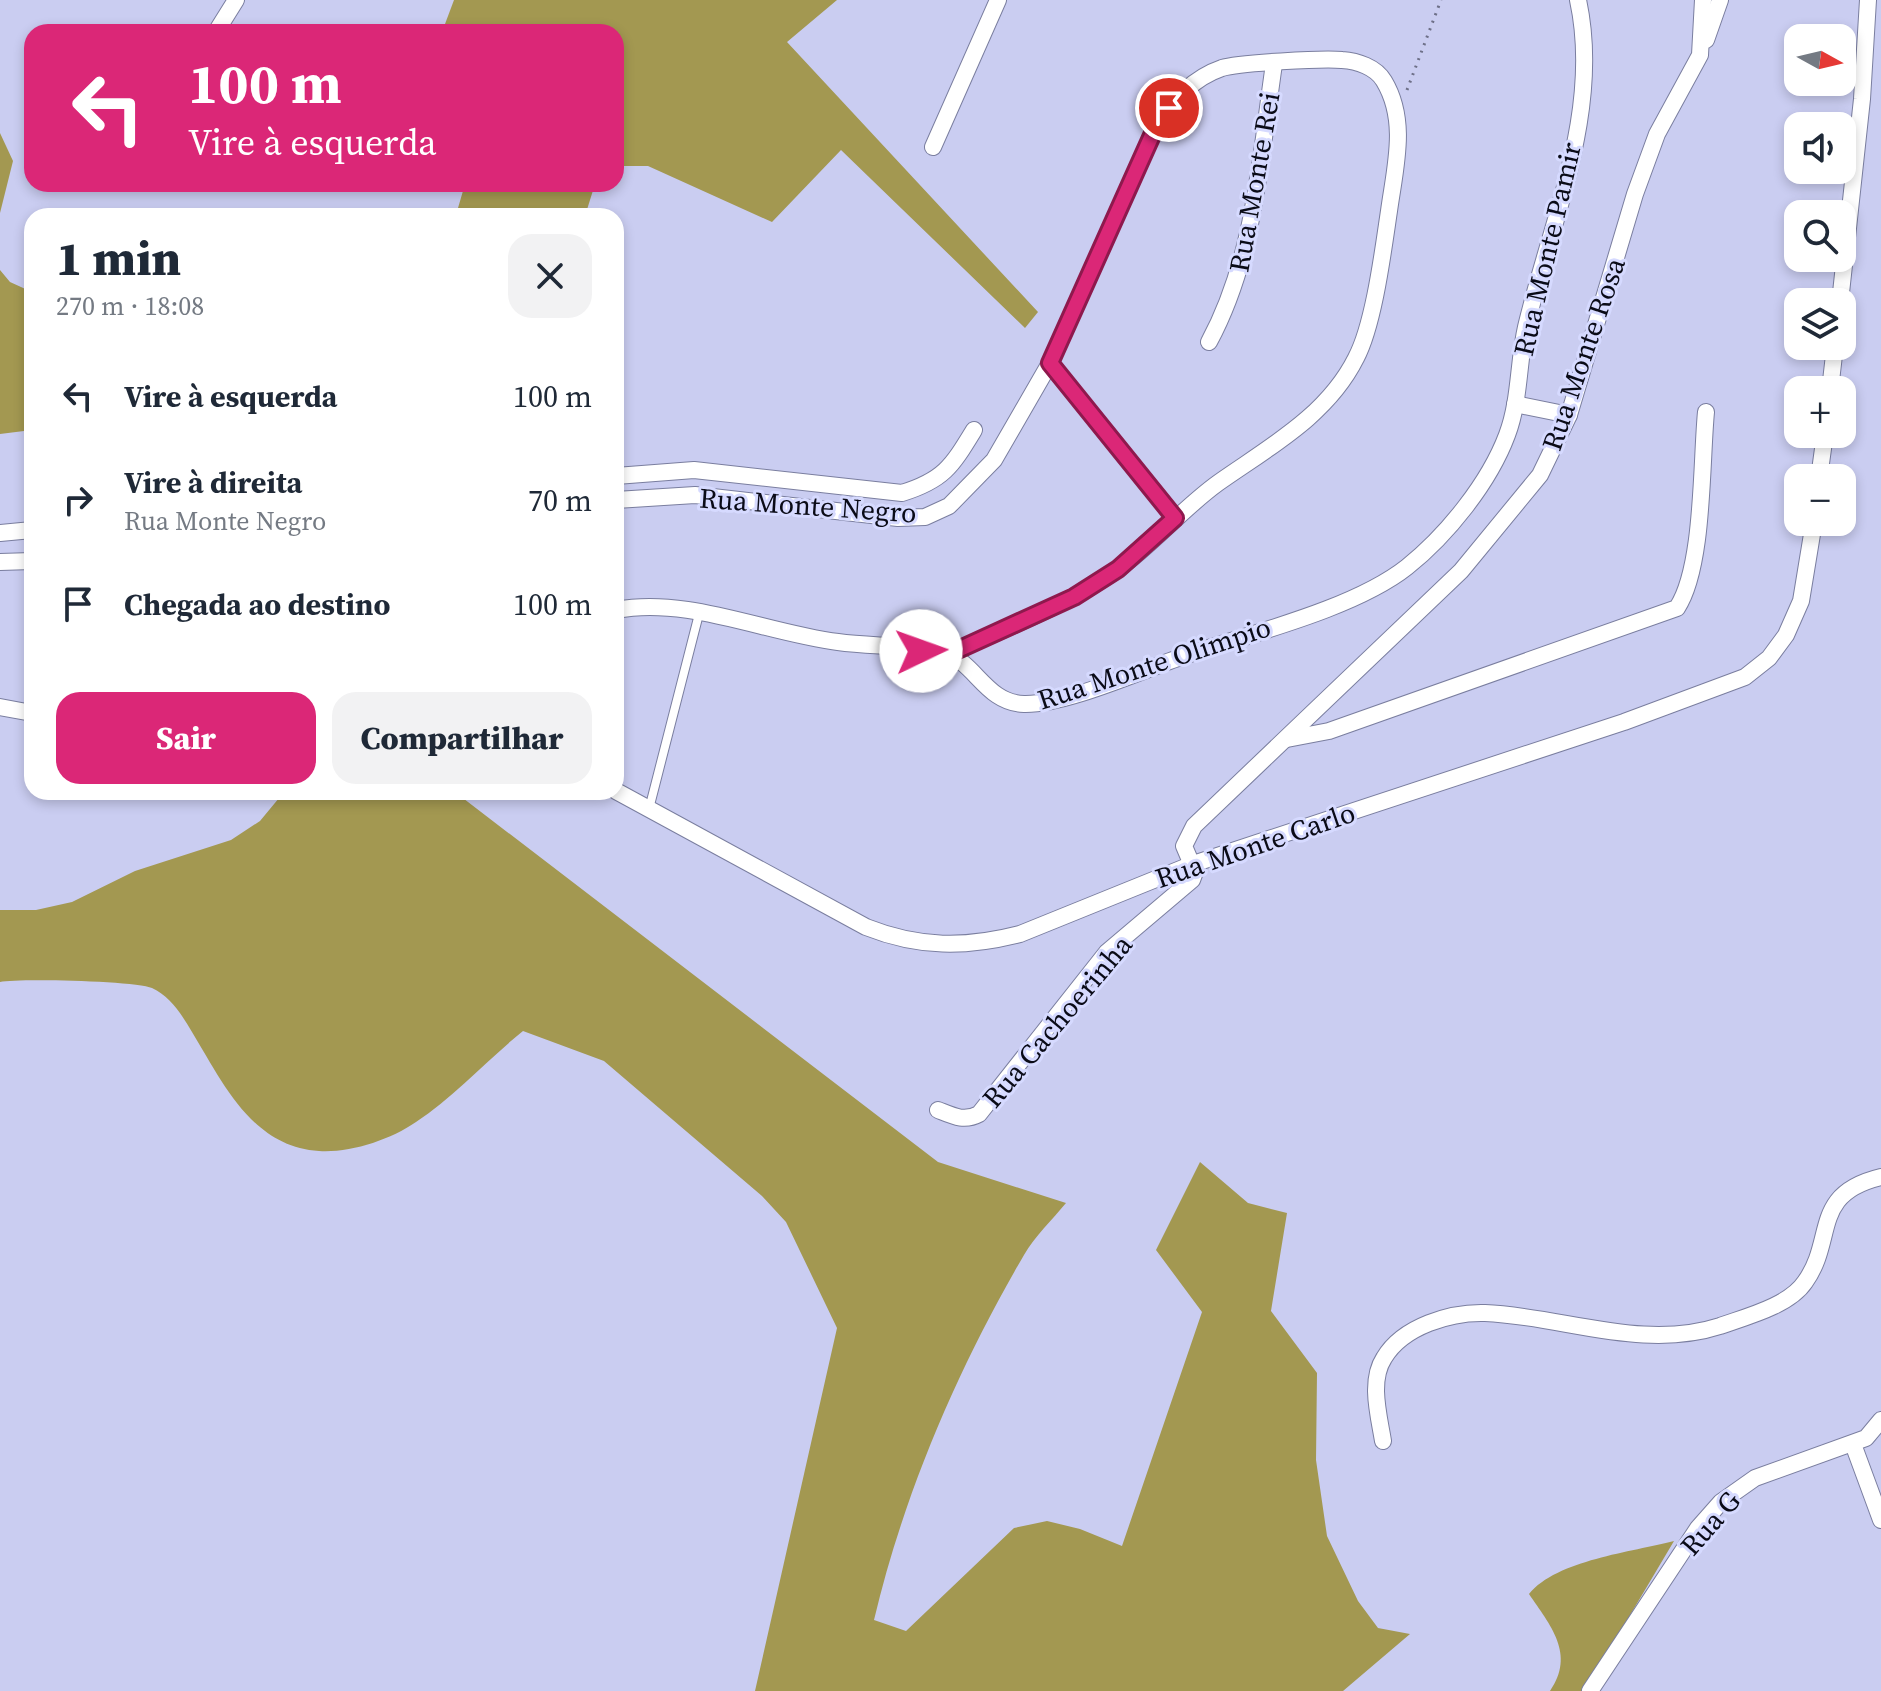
<!DOCTYPE html>
<html lang="pt">
<meta charset="utf-8">
<style>
body{margin:0;font-family:"Source Serif 4",serif;background:#f2f2f3;color:#1f2937;height:100vh;display:flex;flex-direction:column;font-size:30px;white-space:nowrap}
*{box-sizing:border-box;margin:0}
p{font-size:26px;color:#747a83}
.icon{flex:none;width:44px;height:44px;fill:none;stroke:currentColor;stroke-width:2;stroke-linecap:round;stroke-linejoin:round}
.map{position:relative;flex:1;overflow:hidden}
.details{position:absolute;left:24px;top:208px;width:600px;height:592px;display:flex;flex-direction:column;background:#fff;border-radius:24px;box-shadow:0 4px 12px #0003}
.details>*{flex:none}
.hud{position:absolute;left:24px;top:24px;width:600px;height:168px;border-radius:24px;box-shadow:0 4px 12px #0003;background:#db2777;color:#fff;overflow:hidden}
.needle{width:52px;rotate:98deg}
.fabs{position:absolute;left:1784px;top:24px;display:grid;gap:16px}
.fabs a{display:grid;place-items:center;width:72px;height:72px;border-radius:16px;background:#fff;box-shadow:0 4px 12px #0003;font-size:40px}
.pin{position:absolute;display:grid;place-items:center;width:68px;height:68px;color:#fff;margin:-34px;border:4px solid #fff;border-radius:50%;box-shadow:0 2px 8px #0007}
.me{position:absolute;width:88px;margin:-44px;rotate:87deg;stroke-linejoin:round;filter:drop-shadow(0 0 6px #0008)}
.turn{display:flex;align-items:center;gap:28px;height:168px;padding:0 32px;font-size:36px}
.turn .icon{width:104px;height:104px;stroke-width:2.5}
.turn b{display:block;font-size:56px;line-height:68px}
.round{display:grid;place-items:center;flex:none;width:84px;height:84px;border-radius:24px;background:#f2f2f3}
.headline{display:flex;align-items:center;justify-content:space-between;height:136px;padding:0 32px}
h1{font-size:48px;font-weight:800;line-height:60px}
.button{display:flex;gap:16px;margin-top:auto;padding:16px 32px}
.button a{flex:1;height:92px;border-radius:24px;background:#db2777;color:#fff;font-size:32px;font-weight:800;line-height:92px;text-align:center}
.button a+a{background:#f2f2f3;color:#1f2937}
ul{padding:0;list-style:none}
li{display:flex;align-items:center;gap:24px;height:104px;padding:0 32px}
li div{flex:1}
li b{display:block;font-size:30px}
li em{font-style:normal}
.map>svg:first-child{display:block}
.forest{fill:#a39851}
.lines{fill:none;stroke-linecap:round;stroke-linejoin:round}
.service-casing{stroke:#7a7e9f;stroke-width:10}
.minor-casing{stroke:#7a7e9f;stroke-width:18}
.path{stroke:#6e7088;stroke-width:3;stroke-dasharray:2 6;stroke-linecap:butt}
.service{stroke:#fff;stroke-width:8}
.minor{stroke:#fff;stroke-width:16}
.route-casing{stroke:#8e194d;stroke-width:20}
.route{stroke:#db2777;stroke-width:14}
.labels{text-anchor:middle;dominant-baseline:central;stroke-width:6;stroke-linejoin:round;paint-order:stroke}
.street-label{font-size:28px;fill:#0a0b17;stroke:#d6daff}
</style>
<div class="map">
<svg width="1881" height="1691" viewBox="0 0 1881 1691">
<rect width="100%" height="100%" fill="#cacdf1"/>
<g class="forest">
<path d="M454,0H837L787,42L1038,312L1025,328L841,150L772,222L648,166H616V32H442Z"/>
<path d="M0,133L13,161L0,213Z"/>
<path d="M465,184H595L585,216H439L458,208Z"/>
<path d="M0,270L10,282L32,292V430L0,434Z"/>
<path d="M284,792H455L938,1162L1066,1203C1052,1220 1035,1236 1024,1255C958,1368 904,1493 874,1620L906,1631L1014,1528L1047,1521L1080,1529L1122,1546L1202,1312L1156,1250L1200,1162L1248,1203L1287,1213L1271,1311L1317,1373L1316,1460L1327,1536L1358,1601L1378,1628L1410,1634L1343,1691H755L837,1328L786,1222L762,1196L604,1061L523,1031C487,1060 455,1096 416,1122C390,1140 350,1153 319,1151C252,1147 223,1083 192,1032C182,1015 170,996 152,988C137,981 18,978 0,982V910H36L72,902L135,871L231,840L260,821Z"/>
<path d="M1674,1541L1585,1691H1550C1576,1654 1550,1625 1529,1594C1557,1560 1632,1552 1674,1541Z"/>
</g>
<g class="lines">
<g class="service-casing">
<path id="service" d="M649,809L699,614"/>
</g>
<g class="minor-casing">
<g id="minor">
<path d="M216,32L236,0"/>
<path d="M1706,40L1720,0"/>
<path d="M933,147L998,0"/>
<path d="M1840,302L1862,99L1868,0"/>
<path d="M1209,342C1255,257 1260,158 1274,64"/>
<path d="M1050,363L1175,518"/>
<path d="M1830,390L1835,346"/>
<path d="M1515,404L1569,415"/>
<path d="M616,476L694,470L902,493C944,480 952,466 974,430"/>
<path d="M1819,478L1825,434"/>
<path d="M616,500L695,495L898,518L925,517L949,506L994,460L1050,363L1158,122C1175,99 1193,78 1222,68C1238,63 1324,58 1342,60C1357,61 1376,67 1384,81C1408,121 1395,167 1389,211C1383,251 1374,324 1356,358C1327,416 1269,447 1218,483C1182,509 1153,544 1117,570C1066,606 1005,628 949,654"/>
<path d="M0,533L32,530"/>
<path d="M0,562L32,561"/>
<path d="M616,610C687,596 766,633 838,642C872,647 913,644 946,654C975,662 986,703 1024,704C1066,705 1142,670 1184,656C1249,634 1354,609 1407,567C1447,535 1489,483 1507,435C1520,401 1518,362 1526,327C1551,221 1602,110 1578,0"/>
<path d="M0,707L32,713"/>
<path d="M1287,739L1329,731L1677,608C1704,567 1701,463 1706,412"/>
<path d="M616,791L866,927C919,948 966,948 1020,934L1193,864L1624,722L1745,677L1769,658L1786,635L1801,601L1814,522"/>
<path d="M938,1110C953,1116 964,1122 979,1114L1107,952L1192,880L1195,872L1184,846L1194,826L1461,571L1540,475L1569,415L1635,194L1657,134L1700,55L1703,0"/>
<path d="M1383,1441C1379,1416 1369,1381 1384,1358C1403,1326 1451,1312 1485,1313C1562,1316 1643,1351 1720,1326C1745,1317 1789,1306 1805,1282C1836,1239 1810,1194 1881,1177"/>
<path d="M1853,1444L1881,1520"/>
<path d="M1590,1691L1698,1528L1721,1502L1755,1478L1866,1438L1881,1420"/>
</g>
</g>
<path class="path" d="M1407,90L1441,0"/>
<use href="#service" class="service"/>
<use href="#minor" class="minor"/>
</g>
<g class="lines">
<g class="route-casing">
<path id="route" d="M921,651L949,654L1074,597L1118,569L1175,518L1050,363L1158,122L1169,108"/>
</g>
<use href="#route" class="route"/>
</g>
<g class="labels">
<g class="street-label">
<text transform="translate(1254 182) rotate(-80)">Rua Monte Rei</text>
<text transform="translate(1547 249) rotate(-77)">Rua Monte Pamir</text>
<text transform="translate(1583 354) rotate(-71)">Rua Monte Rosa</text>
<text transform="translate(808 505) rotate(4)">Rua Monte Negro</text>
<text transform="translate(1154 663) rotate(-18)">Rua Monte Olimpio</text>
<text transform="translate(1255 845) rotate(-19)">Rua Monte Carlo</text>
<text transform="translate(1057 1021) rotate(-50)">Rua Cachoerinha</text>
<text transform="translate(1710 1523) rotate(-49)">Rua G</text>
</g>
</g>
</svg>
<div class="fabs">
<a><svg class="needle" viewBox="-14 -14 28 28"><path d="M0-13l5 13h-10z" fill="#e53935"/><path d="M0 13l5-13h-10z" fill="#747a83"/></svg></a>
<a><svg class="icon" aria-label="sound" viewBox="0 0 24 24"><path d="M4 9h4l5-4v14l-5-4H4zM17 9q2 3 0 6"/></svg></a>
<a><svg class="icon" aria-label="search" viewBox="0 0 24 24"><circle cx="10" cy="10" r="6"/><path d="M15 15l6 6"/></svg></a>
<a><svg class="icon" aria-label="layers" viewBox="0 0 24 24"><path d="M12 4l9 5-9 5-9-5zM3 14l9 5 9-5"/></svg></a>
<a>+</a>
<a>−</a>
</div>
<div class="pin" style="left:1169px;top:108px;background:#d93025"><svg class="icon" aria-label="arrive" viewBox="0 0 24 24"><path d="M6 21V4h12l-3 4 3 4H6"/></svg></div>
<svg class="me" style="left:921px;top:651px" viewBox="-20 -20 40 40"><circle r="19" fill="#fff"/><path d="M0-13L10 11 0 6-10 11z" fill="#db2777"/></svg>
<div class="hud">
<div class="turn"><svg class="icon" aria-label="left" viewBox="0 0 24 24"><path d="M17 20v-9H6M10 6l-5 5 5 5"/></svg><div><b>100 m</b>Vire à esquerda</div></div>
</div>
<section class="details">
<div class="headline"><div><h1>1 min</h1><p>270 m · 18:08</p></div><a class="round"><svg class="icon" aria-label="close" viewBox="0 0 24 24"><path d="M6 6l12 12M18 6L6 18"/></svg></a></div>
<ul>
<li><svg class="icon" aria-label="left" viewBox="0 0 24 24"><path d="M17 20v-9H6M10 6l-5 5 5 5"/></svg><div><b>Vire à esquerda</b></div><em>100 m</em></li>
<li><svg class="icon" aria-label="right" viewBox="0 0 24 24"><path d="M7 20v-9h11M14 6l5 5-5 5"/></svg><div><b>Vire à direita</b><p>Rua Monte Negro</p></div><em>70 m</em></li>
<li><svg class="icon" aria-label="arrive" viewBox="0 0 24 24"><path d="M6 21V4h12l-3 4 3 4H6"/></svg><div><b>Chegada ao destino</b></div><em>100 m</em></li>
</ul>
<div class="button"><a>Sair</a><a>Compartilhar</a></div>
</section>
</div>
